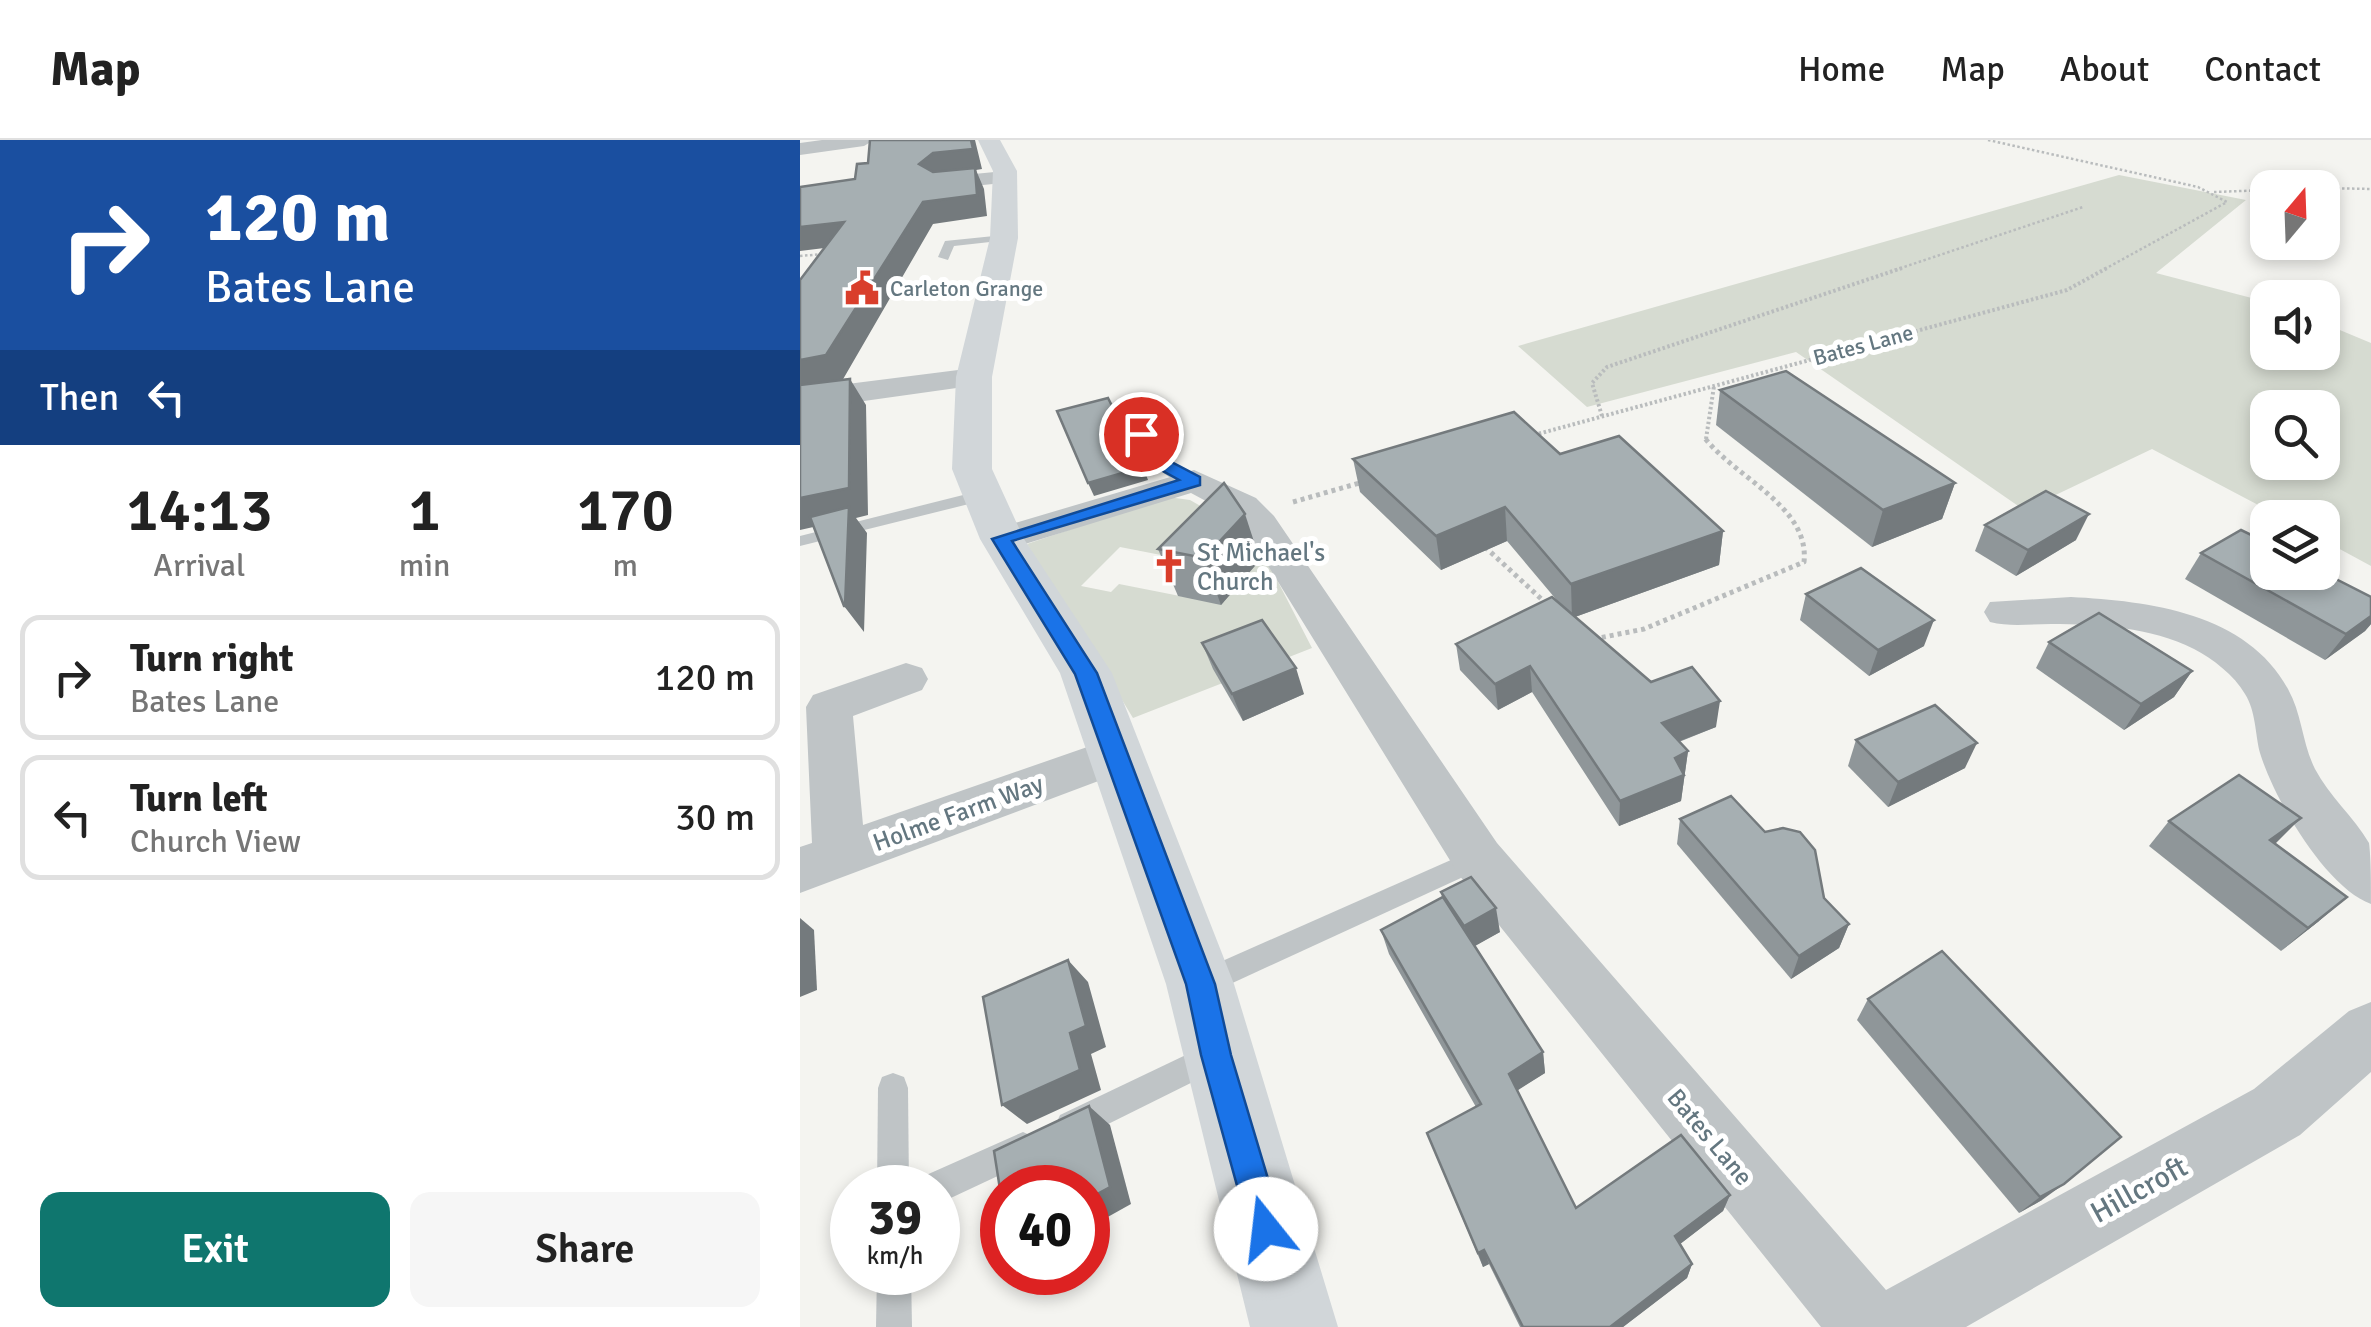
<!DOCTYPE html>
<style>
body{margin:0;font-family:Signika,sans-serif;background:#f6f6f6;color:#222;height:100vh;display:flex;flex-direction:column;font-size:38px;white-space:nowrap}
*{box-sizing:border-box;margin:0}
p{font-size:32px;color:#767676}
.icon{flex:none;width:55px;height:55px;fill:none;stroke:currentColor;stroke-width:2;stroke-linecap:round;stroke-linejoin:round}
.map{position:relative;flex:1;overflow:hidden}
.side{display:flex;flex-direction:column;background:#fff;width:800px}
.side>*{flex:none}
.guide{background:#1a4fa0;color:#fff;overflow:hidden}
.needle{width:65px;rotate:19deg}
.fabs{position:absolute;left:1450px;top:30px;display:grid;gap:20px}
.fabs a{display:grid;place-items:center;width:90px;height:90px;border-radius:20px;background:#fff;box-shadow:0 5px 15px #0003;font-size:50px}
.speed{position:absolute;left:30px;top:1025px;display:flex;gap:20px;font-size:50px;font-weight:700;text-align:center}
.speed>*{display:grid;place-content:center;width:130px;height:130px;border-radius:50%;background:#fff;box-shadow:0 5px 15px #0003;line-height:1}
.speed small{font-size:25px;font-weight:400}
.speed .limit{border:15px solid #d22;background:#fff;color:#111}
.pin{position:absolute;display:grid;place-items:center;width:85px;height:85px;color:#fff;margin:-42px;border:5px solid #fff;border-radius:50%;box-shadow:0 2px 10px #0007}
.me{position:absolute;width:110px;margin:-55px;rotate:344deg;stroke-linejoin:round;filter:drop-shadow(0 0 8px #0008)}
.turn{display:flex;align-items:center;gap:35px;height:210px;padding:0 40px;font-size:45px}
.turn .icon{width:130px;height:130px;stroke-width:2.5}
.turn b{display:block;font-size:70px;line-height:85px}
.then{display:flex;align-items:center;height:95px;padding:0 40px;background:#0003;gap:20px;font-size:38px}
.eta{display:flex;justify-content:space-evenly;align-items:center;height:170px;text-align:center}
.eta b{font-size:60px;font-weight:600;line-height:70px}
.button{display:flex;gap:20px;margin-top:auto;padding:20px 40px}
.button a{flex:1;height:115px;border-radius:20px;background:#0f766e;color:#fff;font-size:40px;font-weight:600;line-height:115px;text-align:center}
.button a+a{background:#f6f6f6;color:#222}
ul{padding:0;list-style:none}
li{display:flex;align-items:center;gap:30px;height:125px;margin:0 20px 15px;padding:0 20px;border:5px solid #e0e0e0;border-radius:20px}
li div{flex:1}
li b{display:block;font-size:38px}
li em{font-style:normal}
header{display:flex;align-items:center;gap:60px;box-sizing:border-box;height:140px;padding:0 50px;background:#fff;border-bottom:2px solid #e0e0e0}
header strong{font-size:48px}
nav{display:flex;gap:55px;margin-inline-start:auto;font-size:35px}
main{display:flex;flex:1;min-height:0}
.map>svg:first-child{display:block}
.green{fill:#d6dbd1;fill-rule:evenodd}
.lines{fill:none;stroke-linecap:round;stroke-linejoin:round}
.path-far2{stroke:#b9bcbd;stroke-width:2.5;stroke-dasharray:2.5 2.5;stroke-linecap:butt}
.path-far1{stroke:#b9bcbd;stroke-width:4;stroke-dasharray:2.5 2.5;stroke-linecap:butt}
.path{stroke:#b9bcbd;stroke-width:5;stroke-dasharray:4 4;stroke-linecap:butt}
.lane{fill:#bfc4c6;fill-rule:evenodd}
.street{fill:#bfc4c6;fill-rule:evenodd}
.secondary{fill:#d1d6d9;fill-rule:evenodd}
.wall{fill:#8f9699}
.shaded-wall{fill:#747a7d}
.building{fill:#a6afb2;stroke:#747a7d;stroke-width:2.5}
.route{fill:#1a73e8;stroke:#114b97;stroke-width:2.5}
.labels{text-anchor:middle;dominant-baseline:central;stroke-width:10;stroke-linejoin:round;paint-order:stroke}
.far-poi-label{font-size:22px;fill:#647780;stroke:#fff;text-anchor:start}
.far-street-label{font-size:22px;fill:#647780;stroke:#fff}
.poi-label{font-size:25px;fill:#647780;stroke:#fff;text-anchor:start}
.street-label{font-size:25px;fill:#647780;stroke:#fff}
.near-street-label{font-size:30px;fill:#647780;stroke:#fff}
</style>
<header>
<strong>Map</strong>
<nav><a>Home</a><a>Map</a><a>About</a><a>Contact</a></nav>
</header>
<main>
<section class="side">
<div class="guide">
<div class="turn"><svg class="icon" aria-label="right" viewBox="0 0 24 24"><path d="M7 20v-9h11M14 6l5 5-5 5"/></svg><div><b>120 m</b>Bates Lane</div></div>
<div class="then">Then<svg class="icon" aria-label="left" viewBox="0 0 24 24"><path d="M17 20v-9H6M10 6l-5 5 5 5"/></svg></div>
</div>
<div class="eta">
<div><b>14:13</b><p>Arrival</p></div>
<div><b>1</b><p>min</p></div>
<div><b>170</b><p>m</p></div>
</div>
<ul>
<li><svg class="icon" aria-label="right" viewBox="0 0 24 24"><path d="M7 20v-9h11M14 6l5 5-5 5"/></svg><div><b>Turn right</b><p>Bates Lane</p></div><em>120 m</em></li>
<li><svg class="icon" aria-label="left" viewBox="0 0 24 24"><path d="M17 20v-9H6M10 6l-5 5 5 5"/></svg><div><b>Turn left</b><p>Church View</p></div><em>30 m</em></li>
</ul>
<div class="button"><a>Exit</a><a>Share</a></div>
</section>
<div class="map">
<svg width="1571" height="1187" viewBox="0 0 1571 1187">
<rect width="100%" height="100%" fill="#f4f4f0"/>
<g class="green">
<path d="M1319,35L1446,60L1356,133L1467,162L1468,212H1522L1523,183L1571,203V426L1523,400L1522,378L1481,377L1352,309L1224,370L996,212L787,267L718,206ZM1468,268H1522V322H1468Z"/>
<path d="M368,357L390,360L455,397L512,508L333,578L227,404ZM320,407L407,424L385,457L319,444L311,452L281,446Z"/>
</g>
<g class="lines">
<g class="path-far2">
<path d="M1188,0L1398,47L1427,62L1303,130"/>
<path d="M1522,48L1571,49"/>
<path d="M1414,52L1468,50"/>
<path d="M0,116L23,114"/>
<path d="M1095,130L1283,67"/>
</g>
<g class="path-far1">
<path d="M802,276L792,243L807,227L1102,128"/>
<path d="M734,295L1267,150L1307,128"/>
<path d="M906,299L914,246"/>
</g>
<g class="path">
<path d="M493,362L563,342"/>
<path d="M685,407L749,466"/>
<path d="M794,499L844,489L1004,422C1010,366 935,338 904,297"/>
</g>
<g class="lane">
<path d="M204,95L208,100L154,106L148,120L138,117L145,101Z"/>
<path d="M322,264H332L364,318L400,337V345C358,349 336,297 319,267Z"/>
<path d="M183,350L192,355L189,359L0,406V396Z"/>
<path d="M678,708L687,712L691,719L687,726L413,852L403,856L393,852L389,843L393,834Z"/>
<path d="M413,902L423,907L428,917L423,927L282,997L271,1002L260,997L255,986L260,975Z"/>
<path d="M93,933L104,937L108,948L109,1048H77L78,948L82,937Z"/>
<path d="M223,992L234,997L239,1008L234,1019L138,1064V1048H120L124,1036Z"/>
<path d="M77,1132H111L112,1187H76Z"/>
</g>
<g class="street">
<path d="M22,0H74L64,6L0,15V3Z"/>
<path d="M205,31L213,32V42L143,49L132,43L143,37Z"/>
<path d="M174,228L189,237L185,244L0,270V250Z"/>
<path d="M394,330L456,358L474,376L697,703L1086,1150L1454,949L1549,871L1571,862V932L1500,995L1166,1187H1021L659,735L446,390L430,374L391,353L202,411L188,407L183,399L188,391Z"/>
<path d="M1271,457C1349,461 1447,473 1488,549C1502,574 1502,603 1515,629C1529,656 1554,677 1569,703C1571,717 1571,748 1571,764C1526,748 1474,659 1460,613C1455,594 1456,571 1445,554C1434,535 1413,519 1394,509C1350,487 1299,484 1251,484C1230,484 1210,487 1190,482L1184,472L1190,462Z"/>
<path d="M106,523L122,528L128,539L122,550L53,576L63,685L316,597L333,602L340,615L333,628L0,753V707L12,703L6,567L13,555Z"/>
</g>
<path class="secondary" d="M178,0H200L217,31L218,98L192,237V329L224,399L312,533L434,844L538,1187H450L366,844L260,533L180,399L152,329L156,237L190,98L193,31Z"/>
</g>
<g class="wall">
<path d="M920,250L1155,343L1142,379L1072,407L916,285Z"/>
<path d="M760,314L923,391L919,425L775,477L851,542L916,587L879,602L888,611L881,661L819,686L732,552L698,570L660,530L656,504L760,464L707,401L641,430L560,352L553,319Z"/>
<path d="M1185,385L1276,400L1216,436L1175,411Z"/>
<path d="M358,409L460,420L421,465L378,456Z"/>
<path d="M1401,413L1571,457V484L1565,491L1525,520L1385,439Z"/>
<path d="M1006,454L1124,506L1069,536L1000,480Z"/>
<path d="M1249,502L1392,531L1374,557L1324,590L1236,528Z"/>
<path d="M402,503L504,554L443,581L413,529Z"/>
<path d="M1056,600L1165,628L1088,667L1048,626Z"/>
<path d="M880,679L1024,758L1049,784L1039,808L991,839L877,704Z"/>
<path d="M1369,681L1475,704L1519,781L1481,811L1349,706Z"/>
<path d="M641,752L700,792L674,806L743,912L745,933L717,950L776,1068L930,1055L923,1071L880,1104L892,1124L887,1138L823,1187H720L689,1124L683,1127L634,1011L676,967L589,814L581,790L642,758Z"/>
<path d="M1068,859L1242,1060L1219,1073L1057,880Z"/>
</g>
<g class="shaded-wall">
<path d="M171,0H175L182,29L176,30L184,49L187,76L133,84L42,241L0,249V220L119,24L133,13Z"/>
<path d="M44,82L57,104L0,111V87Z"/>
<path d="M50,239L66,265L68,375L56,378L67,393L64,492L44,466L49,379L0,390V358Z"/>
<path d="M343,327L348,340L294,356L288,343Z"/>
<path d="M1155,343L1142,379L1072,407L1083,370Z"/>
<path d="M705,367L707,401L641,430L636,396Z"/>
<path d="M445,374L460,420L421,465L404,418Z"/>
<path d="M1289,374L1276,400L1216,436L1228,410Z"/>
<path d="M923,391L919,425L772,478L771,444Z"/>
<path d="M1571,476V484L1565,491L1525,520L1546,494Z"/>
<path d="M1134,480L1124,506L1069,536L1078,510Z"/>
<path d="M730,526L732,552L698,570L695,544Z"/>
<path d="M496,528L504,554L443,581L432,554Z"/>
<path d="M1392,531L1374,557L1324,590L1341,564Z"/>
<path d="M920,561L916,587L859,609L862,583Z"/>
<path d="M1177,603L1165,628L1088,667L1098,642Z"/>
<path d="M888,611L881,661L819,686L820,661L875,618Z"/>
<path d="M1501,678L1476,703L1446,725L1470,700Z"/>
<path d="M1547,757L1519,781L1481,811L1508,788Z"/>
<path d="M696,768L700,792L668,810L664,786Z"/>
<path d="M0,778L14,790L17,850L0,857Z"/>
<path d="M1049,784L1039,808L991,839L999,816Z"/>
<path d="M268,820L288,842L306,907L291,914L301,950L227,984L202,965L270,893Z"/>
<path d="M743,912L745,933L712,954L709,934Z"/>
<path d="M289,966L310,985L331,1064L288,1088Z"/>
<path d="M1264,1044L1242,1060L1219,1073L1240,1057Z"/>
<path d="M930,1055L923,1071L871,1111L875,1096Z"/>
<path d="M684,1110L689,1124L683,1127L678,1113Z"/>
<path d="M892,1124L887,1138L823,1187H810Z"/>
</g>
<g class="building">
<path d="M70,0H171L173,9L133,13L119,24L133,32L175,28L177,55L123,62L26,215L0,220V140L44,82L0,87V47L55,39L57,24L68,23Z"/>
<path d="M986,231L1155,343L1083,370L920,250Z"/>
<path d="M50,239L49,348L0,358V245Z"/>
<path d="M308,258L343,327L288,343L257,271Z"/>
<path d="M714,272L760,314L819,296L923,391L771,444L705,367L636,396L553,319Z"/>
<path d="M424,343L445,374L404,418L358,409Z"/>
<path d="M1246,351L1289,374L1228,410L1185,385Z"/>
<path d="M49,367L45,466H44L10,377Z"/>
<path d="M1441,390L1468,403V432H1522L1571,457V476L1546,494L1401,413Z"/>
<path d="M1061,428L1134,480L1078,510L1006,454Z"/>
<path d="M752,457L851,542L892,527L920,561L862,583L888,611L875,618L884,635L820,661L730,526L695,544L656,504Z"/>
<path d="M1299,473L1392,531L1341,564L1249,502Z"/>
<path d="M462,480L496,528L432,554L402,503Z"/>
<path d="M1135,565L1177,603L1098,642L1056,600Z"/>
<path d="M1439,635L1501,678L1470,700L1547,757L1508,788L1369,681Z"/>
<path d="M931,656L965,692L983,688L1000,692L1015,710L1024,758L1049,784L999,816L880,679Z"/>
<path d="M671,737L696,768L664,786L641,752Z"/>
<path d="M643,757L743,912L709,934L776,1068L881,995L930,1055L875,1096L892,1124L810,1187H723L684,1110L678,1113L627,993L681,964L581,790Z"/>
<path d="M1142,811L1321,997L1264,1044L1240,1057L1068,859Z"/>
<path d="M268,820L286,886L270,893L280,930L202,965L183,857Z"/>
<path d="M289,966L310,1047L288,1059V1048H202V1062L194,1011Z"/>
</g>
<path class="route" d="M336,291H347L364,318L400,337V345L212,401L297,533L415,844L431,915L483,1089L478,1101L466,1106L454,1101L449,1089L401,915L386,844L275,534L192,399L379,340L352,325L333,294Z"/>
<defs>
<g id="civic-bare" transform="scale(2.7)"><path d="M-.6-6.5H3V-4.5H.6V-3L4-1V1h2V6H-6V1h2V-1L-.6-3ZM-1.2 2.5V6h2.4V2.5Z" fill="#d93e2b" stroke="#fff" stroke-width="2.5" paint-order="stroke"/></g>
<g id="church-bare" transform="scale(2.7)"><path d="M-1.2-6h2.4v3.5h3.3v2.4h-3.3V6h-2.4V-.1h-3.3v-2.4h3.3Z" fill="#d93e2b" stroke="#fff" stroke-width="2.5" paint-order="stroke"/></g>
</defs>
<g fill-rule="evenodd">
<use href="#civic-bare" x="62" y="148"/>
<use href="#church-bare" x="369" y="426"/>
</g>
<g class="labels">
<g class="far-poi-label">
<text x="90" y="148">Carleton Grange</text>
</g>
<g class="far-street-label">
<text transform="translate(1063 205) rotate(-15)">Bates Lane</text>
</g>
<g class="poi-label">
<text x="397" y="412">St Michael's<tspan x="397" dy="29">Church</tspan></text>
</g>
<g class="street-label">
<text transform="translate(158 673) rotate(-20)">Holme Farm Way</text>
<text transform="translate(910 997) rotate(50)">Bates Lane</text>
</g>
<g class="near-street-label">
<text transform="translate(1339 1050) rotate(-29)">Hillcroft</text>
</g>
</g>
</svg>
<div class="fabs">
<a><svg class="needle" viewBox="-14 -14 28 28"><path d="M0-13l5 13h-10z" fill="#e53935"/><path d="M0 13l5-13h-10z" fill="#767676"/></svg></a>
<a><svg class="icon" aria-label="sound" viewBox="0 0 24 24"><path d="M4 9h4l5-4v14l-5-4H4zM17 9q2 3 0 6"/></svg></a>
<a><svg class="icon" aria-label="search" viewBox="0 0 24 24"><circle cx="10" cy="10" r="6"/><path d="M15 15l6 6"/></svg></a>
<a><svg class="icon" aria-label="layers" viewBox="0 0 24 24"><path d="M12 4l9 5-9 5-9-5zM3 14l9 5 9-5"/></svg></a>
</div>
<div class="speed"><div>39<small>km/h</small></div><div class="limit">40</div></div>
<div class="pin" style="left:341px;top:294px;background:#d93025"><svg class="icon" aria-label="arrive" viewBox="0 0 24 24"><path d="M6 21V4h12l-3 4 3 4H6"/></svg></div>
<svg class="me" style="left:466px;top:1089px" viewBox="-20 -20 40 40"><circle r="19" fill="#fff"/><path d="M0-13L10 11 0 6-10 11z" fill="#1a73e8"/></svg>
</div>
</main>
